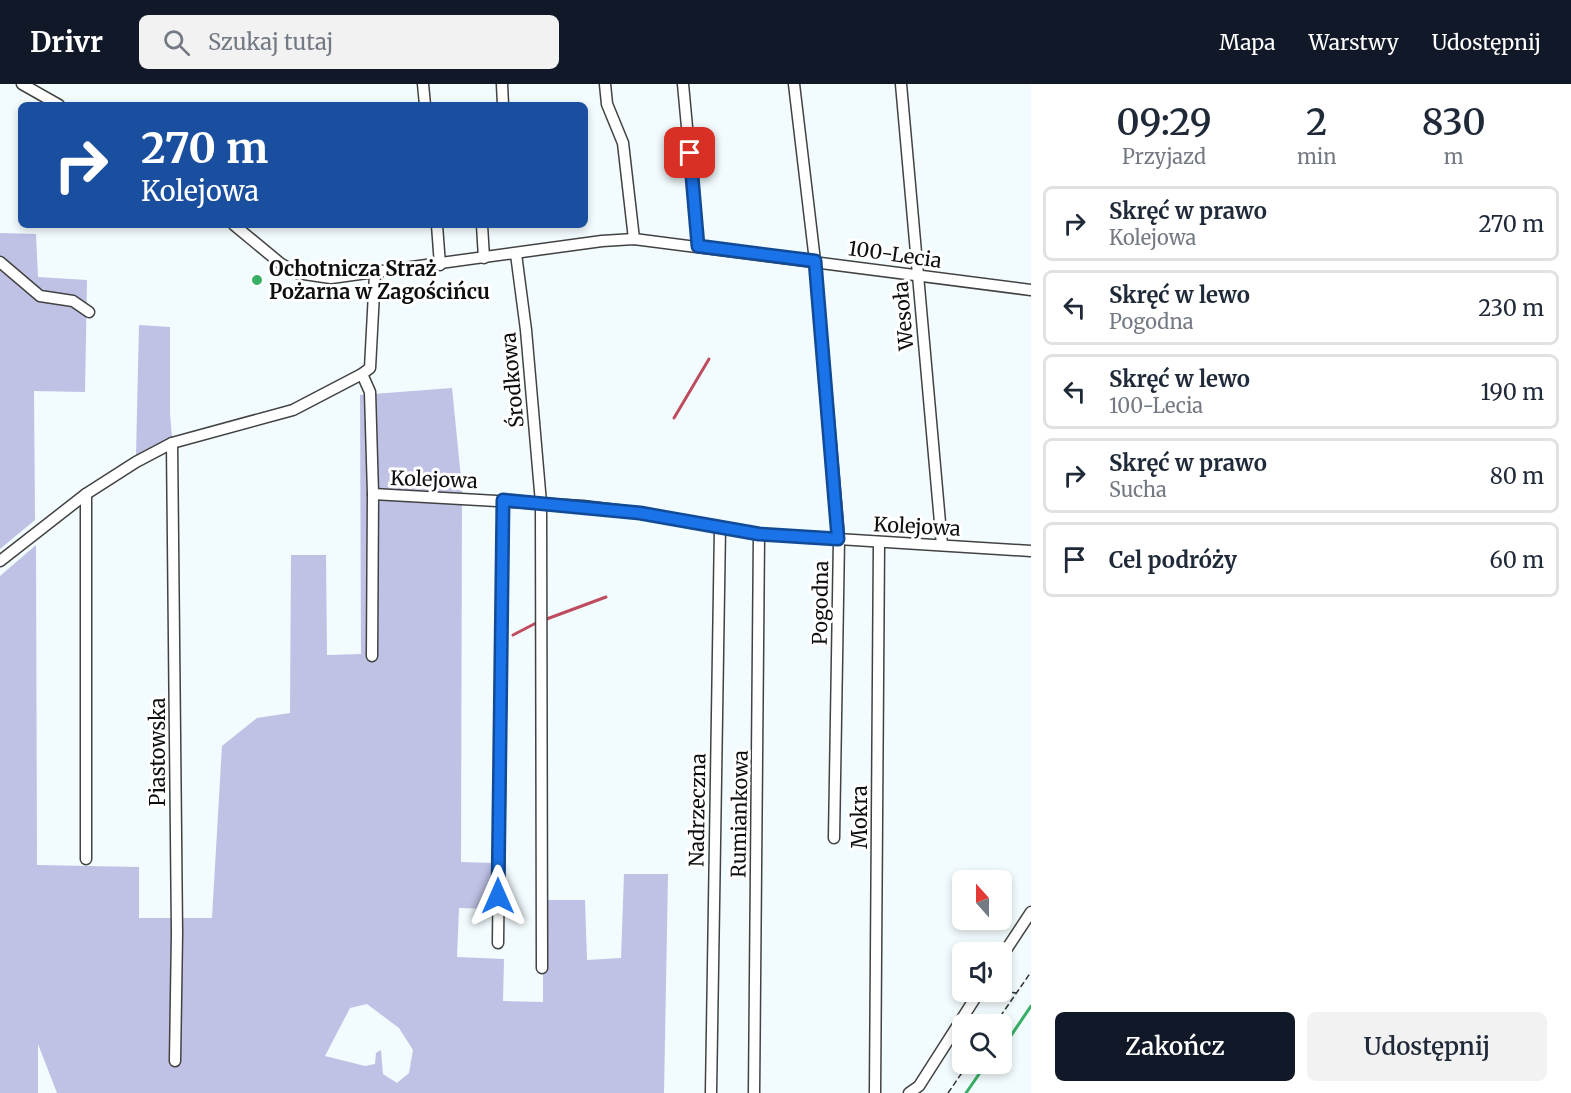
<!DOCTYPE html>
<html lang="pl">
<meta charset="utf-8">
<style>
body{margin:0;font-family:Merriweather,serif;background:#f2f2f3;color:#1f2937;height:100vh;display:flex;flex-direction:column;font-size:22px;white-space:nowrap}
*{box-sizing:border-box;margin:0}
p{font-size:20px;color:#747a83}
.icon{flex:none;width:33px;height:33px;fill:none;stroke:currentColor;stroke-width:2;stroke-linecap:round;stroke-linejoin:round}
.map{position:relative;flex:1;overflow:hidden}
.details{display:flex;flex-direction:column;background:#fff;width:540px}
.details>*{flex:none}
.hud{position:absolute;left:18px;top:18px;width:570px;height:126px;border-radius:9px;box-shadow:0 3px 9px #0003;background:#1a4fa0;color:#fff;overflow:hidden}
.needle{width:39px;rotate:339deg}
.fabs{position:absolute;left:952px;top:786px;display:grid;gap:12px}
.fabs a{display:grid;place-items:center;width:60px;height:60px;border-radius:9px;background:#fff;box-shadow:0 3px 9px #0003;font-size:30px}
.pin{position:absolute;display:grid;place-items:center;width:51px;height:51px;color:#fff;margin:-26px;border-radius:12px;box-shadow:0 3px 9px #0006}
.me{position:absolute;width:66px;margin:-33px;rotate:0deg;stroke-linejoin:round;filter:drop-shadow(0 0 4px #0008)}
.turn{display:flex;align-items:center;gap:21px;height:126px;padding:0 24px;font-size:27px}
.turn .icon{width:78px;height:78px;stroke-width:2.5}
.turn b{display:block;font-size:42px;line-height:51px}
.eta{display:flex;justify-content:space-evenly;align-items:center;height:102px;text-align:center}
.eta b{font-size:36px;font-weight:600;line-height:42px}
.button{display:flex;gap:12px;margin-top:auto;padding:12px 24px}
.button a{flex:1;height:69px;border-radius:9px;background:#111827;color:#fff;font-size:24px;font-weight:600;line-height:69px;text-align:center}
.button a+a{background:#f2f2f3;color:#1f2937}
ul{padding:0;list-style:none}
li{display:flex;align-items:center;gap:18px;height:75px;margin:0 12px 9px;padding:0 12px;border:3px solid #e0e1e3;border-radius:9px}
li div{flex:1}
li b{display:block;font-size:22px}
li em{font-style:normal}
header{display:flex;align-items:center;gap:36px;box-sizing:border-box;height:84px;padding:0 30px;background:#111827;color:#fff}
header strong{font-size:28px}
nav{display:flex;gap:33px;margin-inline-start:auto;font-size:21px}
.search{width:420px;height:54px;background:#f2f2f3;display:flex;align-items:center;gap:15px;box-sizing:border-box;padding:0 21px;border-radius:9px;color:#747a83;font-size:22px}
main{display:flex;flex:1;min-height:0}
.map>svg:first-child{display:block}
.green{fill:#bfc2e5;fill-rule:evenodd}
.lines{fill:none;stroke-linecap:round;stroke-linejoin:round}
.stream{stroke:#be4c5e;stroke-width:3}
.minor-casing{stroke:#424242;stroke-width:13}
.path{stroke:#313131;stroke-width:1.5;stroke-dasharray:6 3;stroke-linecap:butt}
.minor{stroke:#fff;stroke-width:10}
.rail{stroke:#37af66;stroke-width:3}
.route-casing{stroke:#114b97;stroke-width:15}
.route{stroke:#1a73e8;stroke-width:10}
.poi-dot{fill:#37af66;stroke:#fff;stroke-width:2}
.labels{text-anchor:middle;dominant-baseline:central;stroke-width:6;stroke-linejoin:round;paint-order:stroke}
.street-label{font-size:20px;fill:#0f0f0f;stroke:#fff}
.poi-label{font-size:20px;font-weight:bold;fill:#0f0f0f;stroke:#fff;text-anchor:start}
</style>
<header>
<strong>Drivr</strong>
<div class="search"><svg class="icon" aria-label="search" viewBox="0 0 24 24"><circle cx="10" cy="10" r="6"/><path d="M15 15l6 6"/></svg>Szukaj tutaj</div>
<nav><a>Mapa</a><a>Warstwy</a><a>Udostępnij</a></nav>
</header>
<main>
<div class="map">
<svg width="1031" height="1009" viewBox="0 0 1031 1009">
<rect width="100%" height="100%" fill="#f2fbfd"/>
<g class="green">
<path d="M0,149L36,150L38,193L87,196L85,308L34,307L35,436L0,465Z"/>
<path d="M139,241L170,243V329L172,354L136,371Z"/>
<path d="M452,304L462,404L461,778L495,779L496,825L459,824L457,873L504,875L503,917L543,918V816H585L587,876L621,874L624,790H668L664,1009H57L38,960V1009H0V492L36,461L37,781L139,783V834H212L222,662L257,634L290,629L291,471H326L327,571L361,570L360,311ZM367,920L399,944L413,966L409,989L397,999L383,990L381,966L376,969L375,980L365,982L325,972L350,924Z"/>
</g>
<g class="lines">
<g class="stream">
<path d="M674,334L709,275"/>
<path d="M544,536L606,513"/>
<path d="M513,551L538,538"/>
</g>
<g class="minor-casing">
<g id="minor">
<path d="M22,0L59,21"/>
<path d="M423,0L425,21"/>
<path d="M502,0L503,21"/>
<path d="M605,0L607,20L623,59L634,155"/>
<path d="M683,0L698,162"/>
<path d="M794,0L815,177L839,455L834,754"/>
<path d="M901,0L942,461"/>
<path d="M234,141L280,179L297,189L331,194L602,157L634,155L1031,206"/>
<path d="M437,141L440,181"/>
<path d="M482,141L484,174"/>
<path d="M516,170L526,246L541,419L542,884"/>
<path d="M0,178L40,212L73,217L89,228"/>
<path d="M362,290L370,308L373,410L372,572"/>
<path d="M172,359L177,849L175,977"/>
<path d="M86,410V775"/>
<path d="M373,410L583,422L640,429L759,450L1031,467"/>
<path d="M0,477L86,410L136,378L172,359L293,326L362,290L370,284L375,190"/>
<path d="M498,859L503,416"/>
<path d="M1002,872L1031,828"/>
<path d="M711,1009L720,443"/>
<path d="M754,1009L759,450"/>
<path d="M875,1009L879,458"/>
<path d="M909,1009L919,1002L979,908"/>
</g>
</g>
<g class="path">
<path d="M1002,907L1016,909"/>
<path d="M995,940L1031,888"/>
<path d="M948,1009L968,980"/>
</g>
<use href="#minor" class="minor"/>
<g class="rail">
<path d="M1002,965L1031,922"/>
<path d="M966,1009L986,980"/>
</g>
</g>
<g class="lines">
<g class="route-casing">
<path id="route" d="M498,812L503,416L640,429L759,450L838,455L815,177L698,162L690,69"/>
</g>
<use href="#route" class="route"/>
</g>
<circle class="poi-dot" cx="257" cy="196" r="6"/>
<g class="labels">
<g class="street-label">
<text transform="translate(895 170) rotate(8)">100-Lecia</text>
<text transform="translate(903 232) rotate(-95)">Wesoła</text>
<text transform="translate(512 296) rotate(-95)">Środkowa</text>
<text transform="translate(434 395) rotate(2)">Kolejowa</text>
<text transform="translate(917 442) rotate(3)">Kolejowa</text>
<text transform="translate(820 519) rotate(-89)">Pogodna</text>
<text transform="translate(157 668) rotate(-90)">Piastowska</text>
<text transform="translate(697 726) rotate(-89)">Nadrzeczna</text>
<text transform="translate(739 730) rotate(-89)">Rumiankowa</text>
<text transform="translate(859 733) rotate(-90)">Mokra</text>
</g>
<g class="poi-label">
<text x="269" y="184">Ochotnicza Straż<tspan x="269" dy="23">Pożarna w Zagościńcu</tspan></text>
</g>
</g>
</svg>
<div class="fabs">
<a><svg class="needle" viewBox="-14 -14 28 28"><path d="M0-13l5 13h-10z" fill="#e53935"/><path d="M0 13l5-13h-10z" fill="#747a83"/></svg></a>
<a><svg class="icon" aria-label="sound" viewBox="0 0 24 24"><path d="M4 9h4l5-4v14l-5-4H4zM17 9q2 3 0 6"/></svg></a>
<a><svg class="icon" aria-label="search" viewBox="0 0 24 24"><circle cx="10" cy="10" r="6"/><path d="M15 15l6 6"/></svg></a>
</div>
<div class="pin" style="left:690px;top:69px;background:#d93025"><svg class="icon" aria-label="arrive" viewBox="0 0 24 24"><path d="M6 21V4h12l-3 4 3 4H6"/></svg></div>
<svg class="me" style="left:498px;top:812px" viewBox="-20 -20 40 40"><path d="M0-17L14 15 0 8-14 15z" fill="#1a73e8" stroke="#fff" stroke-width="4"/></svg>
<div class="hud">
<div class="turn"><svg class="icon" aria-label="right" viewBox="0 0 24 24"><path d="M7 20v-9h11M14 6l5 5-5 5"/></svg><div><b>270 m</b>Kolejowa</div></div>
</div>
</div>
<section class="details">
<div class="eta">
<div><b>09:29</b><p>Przyjazd</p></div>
<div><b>2</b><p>min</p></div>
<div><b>830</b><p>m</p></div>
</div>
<ul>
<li><svg class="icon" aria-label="right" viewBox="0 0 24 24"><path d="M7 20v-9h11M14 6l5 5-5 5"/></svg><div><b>Skręć w prawo</b><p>Kolejowa</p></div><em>270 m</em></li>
<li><svg class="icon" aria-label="left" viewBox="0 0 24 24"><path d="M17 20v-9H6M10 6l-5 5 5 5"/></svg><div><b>Skręć w lewo</b><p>Pogodna</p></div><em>230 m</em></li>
<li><svg class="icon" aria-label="left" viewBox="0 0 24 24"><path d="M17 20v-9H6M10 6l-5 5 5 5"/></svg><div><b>Skręć w lewo</b><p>100-Lecia</p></div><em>190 m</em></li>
<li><svg class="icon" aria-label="right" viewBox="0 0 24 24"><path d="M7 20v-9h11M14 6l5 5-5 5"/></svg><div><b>Skręć w prawo</b><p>Sucha</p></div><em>80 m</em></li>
<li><svg class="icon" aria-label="arrive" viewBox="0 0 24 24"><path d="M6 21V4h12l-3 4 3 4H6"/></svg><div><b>Cel podróży</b></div><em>60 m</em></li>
</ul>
<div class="button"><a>Zakończ</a><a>Udostępnij</a></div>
</section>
</main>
